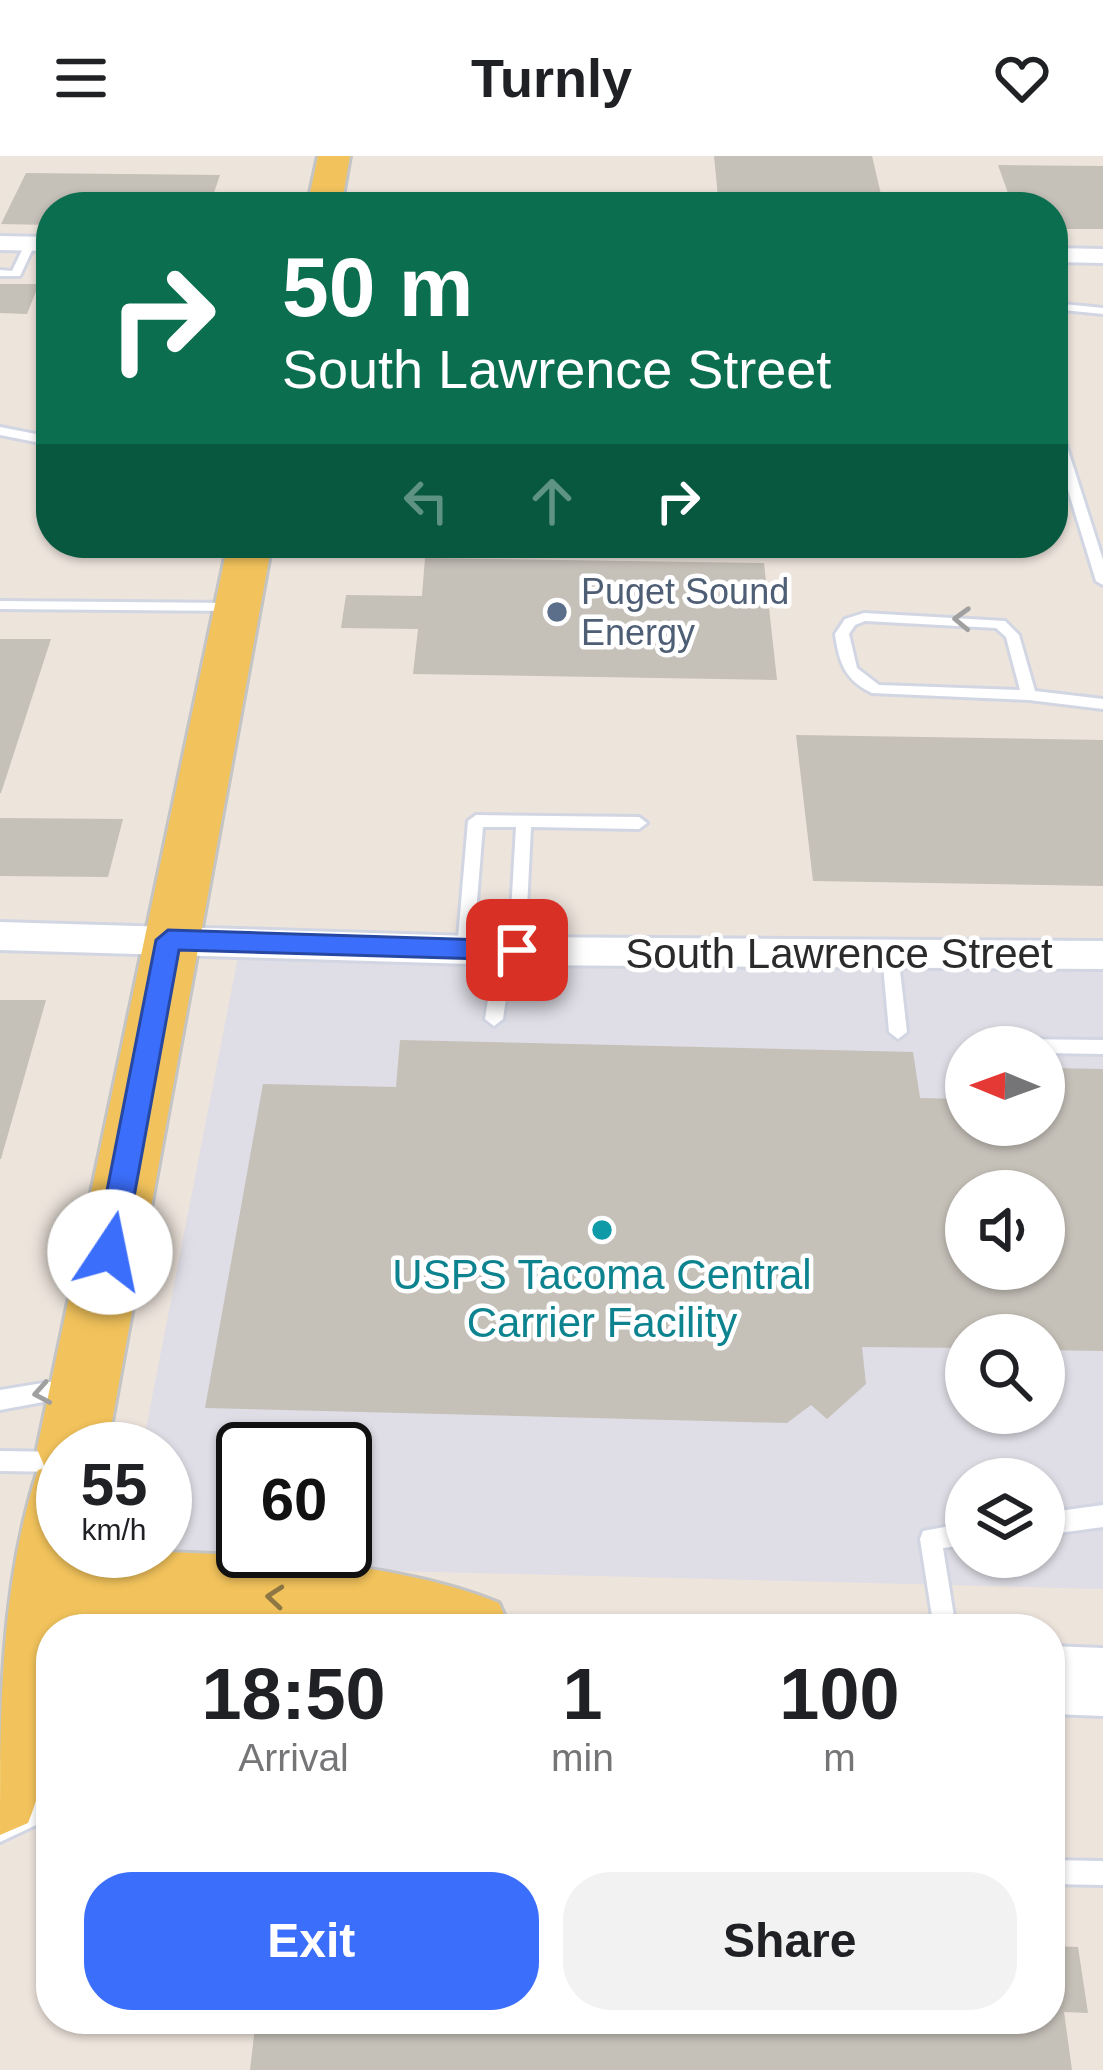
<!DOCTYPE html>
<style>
body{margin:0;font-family:Arial,sans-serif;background:#f2f2f2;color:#202124;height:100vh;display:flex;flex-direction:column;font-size:45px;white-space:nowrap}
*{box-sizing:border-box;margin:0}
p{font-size:39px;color:#757577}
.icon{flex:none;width:66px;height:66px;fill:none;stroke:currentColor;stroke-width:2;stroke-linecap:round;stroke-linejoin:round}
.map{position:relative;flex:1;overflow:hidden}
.side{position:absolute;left:36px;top:1458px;width:1029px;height:420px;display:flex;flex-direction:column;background:#fff;border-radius:48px;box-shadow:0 3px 9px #0004}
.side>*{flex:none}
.top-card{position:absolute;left:36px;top:36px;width:1032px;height:366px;border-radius:48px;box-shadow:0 3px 9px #0004;background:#0b6e4f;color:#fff;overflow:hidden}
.needle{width:78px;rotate:271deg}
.buttons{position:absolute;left:945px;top:870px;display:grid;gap:24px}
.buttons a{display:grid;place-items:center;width:120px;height:120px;border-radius:50%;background:#fff;box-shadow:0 3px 9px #0004;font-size:60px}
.speed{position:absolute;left:36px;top:1266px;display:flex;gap:24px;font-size:60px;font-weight:700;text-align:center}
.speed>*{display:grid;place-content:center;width:156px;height:156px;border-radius:50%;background:#fff;box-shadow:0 3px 9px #0004;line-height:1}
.speed small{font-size:30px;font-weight:400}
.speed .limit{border:6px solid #111;border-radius:18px;background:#fff;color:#111}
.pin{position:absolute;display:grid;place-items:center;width:102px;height:102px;color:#fff;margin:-51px;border-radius:24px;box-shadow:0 6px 18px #0006}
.me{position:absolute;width:132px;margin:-66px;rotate:11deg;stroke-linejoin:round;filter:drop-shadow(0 0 9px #0008)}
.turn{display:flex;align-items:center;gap:42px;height:252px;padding:0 48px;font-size:54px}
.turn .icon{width:156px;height:156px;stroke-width:2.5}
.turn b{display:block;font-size:84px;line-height:102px}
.lanes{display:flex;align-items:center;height:114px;padding:0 48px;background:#0003;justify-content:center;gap:60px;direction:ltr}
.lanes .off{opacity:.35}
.eta{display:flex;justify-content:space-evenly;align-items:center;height:204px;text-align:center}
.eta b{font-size:72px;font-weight:700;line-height:84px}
.primary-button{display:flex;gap:24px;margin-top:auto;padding:24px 48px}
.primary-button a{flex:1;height:138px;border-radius:48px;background:#3b6efb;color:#fff;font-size:48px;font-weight:700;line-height:138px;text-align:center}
.primary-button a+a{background:#f2f2f2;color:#202124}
header{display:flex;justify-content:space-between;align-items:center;height:156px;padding:0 48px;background:#fff;font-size:54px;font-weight:700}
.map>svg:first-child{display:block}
.industrial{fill:#dfdde5;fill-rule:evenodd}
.building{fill:#c5c0b8;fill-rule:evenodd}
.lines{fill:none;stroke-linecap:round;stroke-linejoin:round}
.lane-casing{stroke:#d2d6e3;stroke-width:6}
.street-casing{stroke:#d2d6e3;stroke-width:6}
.secondary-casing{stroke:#d2d6e3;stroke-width:6}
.primary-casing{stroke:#c4c4c4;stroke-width:6}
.lane{fill:#fff;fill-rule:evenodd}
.street{fill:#fff;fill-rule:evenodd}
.secondary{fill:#fff;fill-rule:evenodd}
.primary{fill:#f2c35c;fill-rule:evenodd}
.oneway{stroke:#a0a0a0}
.oneway2{stroke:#8e7744}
.route{fill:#3b6efb;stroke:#2648a3;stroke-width:3}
.service-dot{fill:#5c6f8a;stroke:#fff;stroke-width:4.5}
.culture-dot{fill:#0f9aa8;stroke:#fff;stroke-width:4.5}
.labels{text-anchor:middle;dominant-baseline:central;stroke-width:9;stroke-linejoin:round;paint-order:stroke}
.far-service-label{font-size:36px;fill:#4e5e75;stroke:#fff;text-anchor:start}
.street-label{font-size:42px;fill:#2b2b2b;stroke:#fff}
.culture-label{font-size:42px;fill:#0d838f;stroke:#fff}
</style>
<header><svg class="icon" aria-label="menu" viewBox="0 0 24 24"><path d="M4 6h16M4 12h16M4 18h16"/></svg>Turnly<svg class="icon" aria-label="heart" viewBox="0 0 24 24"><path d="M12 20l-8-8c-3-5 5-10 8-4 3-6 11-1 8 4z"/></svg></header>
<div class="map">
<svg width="1103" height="1914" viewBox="0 0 1103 1914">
<rect width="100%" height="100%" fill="#ede4dc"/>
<path class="industrial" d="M238,801L1103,816V1433L240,1411L188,1401L165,1385V1293H142ZM966,891H1044V969H966ZM966,1035H1044V1113H966ZM966,1179H1044V1257H966ZM243,1293H345V1395H243ZM966,1323H1044V1401H966Z"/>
<g class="building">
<path d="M714,0H872L884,51H719Z"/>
<path d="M998,9L1103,10V73H1053V51H1013Z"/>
<path d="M26,17L220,19L209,51H51V69L1,68Z"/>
<path d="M394,43L514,44L513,51H393Z"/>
<path d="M0,128H39L27,158L0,157Z"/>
<path d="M425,402L764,407L777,524L413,518L418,473L341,472L346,439L422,440Z"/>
<path d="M0,483H51L1,637H0Z"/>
<path d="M796,579L1103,584V730L813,725Z"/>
<path d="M0,662L123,663L108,721L0,720Z"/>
<path d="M0,844H46L1,1003H0Z"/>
<path d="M400,884L913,896L920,942L966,943V969H1044V945H1053L1046,912L1103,913V1195L1044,1194V1179H966V1192L862,1191L866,1228L827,1263L811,1249L787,1267L205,1252L263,928L396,931ZM966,1035H1044V1113H966Z"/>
<path d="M1050,1790L1078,1791L1088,1857L1064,1856L1072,1914H250L256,1863H1050Z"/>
</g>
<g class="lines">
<g class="lane-casing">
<g id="lane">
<path d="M26,86L35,88L20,120H0V114L12,115Z"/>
<path d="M1053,147L1103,152V158L1053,153Z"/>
<path d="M1053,262L1059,266L1103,404V429L1096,425L1053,285Z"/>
<path d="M0,271L51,281V289L0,279Z"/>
<path d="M0,445L235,447L242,451L235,455L0,453Z"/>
<path d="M864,457L1005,465L1019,479L1035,535L1103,543V553L1029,544L872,537C845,524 839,507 835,478L845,463ZM865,465L996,472L1006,481L1020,534L879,529L857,512L849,478L855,469Z"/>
<path d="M476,659L639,661L647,667L639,673L531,671L525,794L523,798L512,799L503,863L494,870L485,863L496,795L498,791L509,790L516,671H483L473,794L465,800L457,794L468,665Z"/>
<path d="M890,791L898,797L907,876L898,883L889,876L882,797Z"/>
<path d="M1005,883L1103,884V898L1044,897V891H997L999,885Z"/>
<path d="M74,1222L81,1225L84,1232L81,1239L0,1254V1234Z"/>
<path d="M0,1295L63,1296V1316L0,1315Z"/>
<path d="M1103,1349V1371L1044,1379V1357Z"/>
<path d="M966,1367V1389L943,1392L956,1473H934L920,1383L923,1375Z"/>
<path d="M1050,1704L1103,1705V1729L1050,1728Z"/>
</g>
</g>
<g class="street-casing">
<g id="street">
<path d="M0,80L51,81V95L0,94Z"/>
<path d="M1053,92L1103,93V107L1053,106Z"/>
<path d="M0,766L504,781L1103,785V813L504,809L0,794Z"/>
</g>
</g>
<g class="secondary-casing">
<g id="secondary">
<path d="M1050,1490L1103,1492V1560L1050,1558Z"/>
<path d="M51,1590V1662L0,1686V1604Z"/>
</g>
</g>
<g class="primary-casing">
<g id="primary">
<path d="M318,0H350L341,51H307Z"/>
<path d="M228,387H272L107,1293H63V1395C191,1395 382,1398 499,1447L510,1473H186L74,1465L72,1473H51C51,1540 54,1604 28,1667L0,1679C0,1557 0,1430 38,1314L45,1312L37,1293Z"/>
</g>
</g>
<use href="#lane" class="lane"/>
<use href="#street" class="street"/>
<use href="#secondary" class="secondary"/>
<use href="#primary" class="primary"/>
</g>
<defs><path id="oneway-chevron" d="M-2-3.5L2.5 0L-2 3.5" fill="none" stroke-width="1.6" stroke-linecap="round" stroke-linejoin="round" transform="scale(3)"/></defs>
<g class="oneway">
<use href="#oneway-chevron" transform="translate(962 463) rotate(-178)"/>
<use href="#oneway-chevron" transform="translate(42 1237) rotate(170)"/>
</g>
<use class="oneway2" href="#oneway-chevron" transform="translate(275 1441) rotate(-175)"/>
<path class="route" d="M168,774L517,785L529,794L517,804L179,794L124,1096L110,1109L95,1096L156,784Z"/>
<circle class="service-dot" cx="557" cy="456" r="12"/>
<circle class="culture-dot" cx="602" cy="1074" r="12"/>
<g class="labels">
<g class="far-service-label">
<text x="581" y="435">Puget Sound<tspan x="581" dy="41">Energy</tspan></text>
</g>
<g class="street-label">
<text x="839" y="797">South Lawrence Street</text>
</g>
<g class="culture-label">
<text x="602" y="1118">USPS Tacoma Central<tspan x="602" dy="48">Carrier Facility</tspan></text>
</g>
</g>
</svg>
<div class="buttons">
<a><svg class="needle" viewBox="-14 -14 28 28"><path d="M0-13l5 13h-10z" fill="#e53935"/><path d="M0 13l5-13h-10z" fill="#757577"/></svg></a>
<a><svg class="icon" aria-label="sound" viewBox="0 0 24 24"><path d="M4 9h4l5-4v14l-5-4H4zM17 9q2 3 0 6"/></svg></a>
<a><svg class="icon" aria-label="search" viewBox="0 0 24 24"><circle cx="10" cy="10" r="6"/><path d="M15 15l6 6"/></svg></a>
<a><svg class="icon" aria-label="layers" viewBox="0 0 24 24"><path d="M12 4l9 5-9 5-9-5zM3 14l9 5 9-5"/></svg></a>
</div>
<div class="speed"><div>55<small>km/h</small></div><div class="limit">60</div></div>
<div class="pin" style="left:517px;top:794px;background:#d93025"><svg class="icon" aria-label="arrive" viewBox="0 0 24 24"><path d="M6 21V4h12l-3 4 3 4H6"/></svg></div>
<svg class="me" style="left:110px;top:1096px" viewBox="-20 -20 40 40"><circle r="19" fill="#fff"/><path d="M0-13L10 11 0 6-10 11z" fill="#3b6efb"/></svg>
<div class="top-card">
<div class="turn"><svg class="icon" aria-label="right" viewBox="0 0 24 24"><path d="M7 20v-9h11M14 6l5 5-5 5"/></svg><div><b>50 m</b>South Lawrence Street</div></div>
<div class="lanes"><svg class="icon off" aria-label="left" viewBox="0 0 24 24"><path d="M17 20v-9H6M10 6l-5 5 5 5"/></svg><svg class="icon off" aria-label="ahead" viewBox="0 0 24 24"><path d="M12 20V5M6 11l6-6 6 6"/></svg><svg class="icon" aria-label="right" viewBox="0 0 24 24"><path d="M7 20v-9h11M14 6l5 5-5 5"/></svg></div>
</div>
<section class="side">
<div class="eta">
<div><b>18:50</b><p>Arrival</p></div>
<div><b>1</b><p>min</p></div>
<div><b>100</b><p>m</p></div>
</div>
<div class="primary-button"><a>Exit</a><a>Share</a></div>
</section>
</div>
